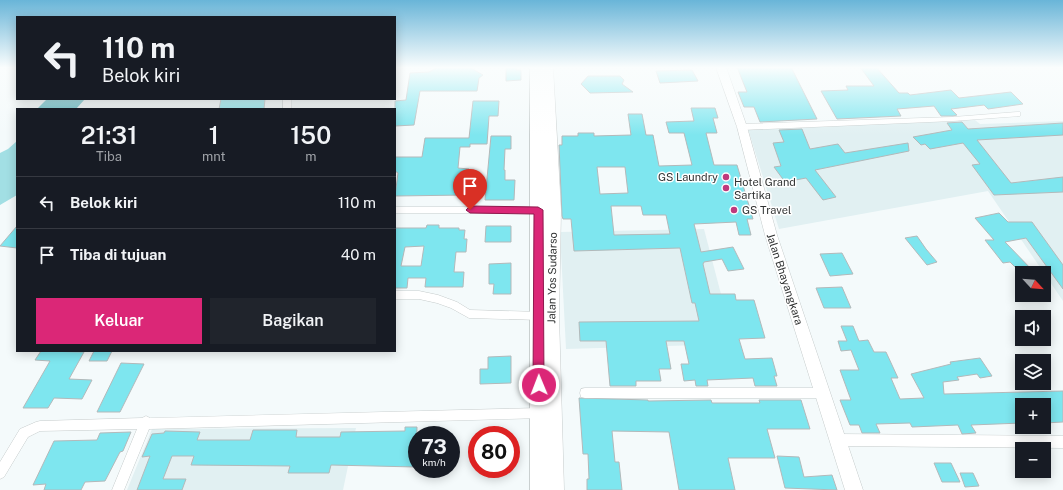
<!DOCTYPE html>
<html lang="id">
<meta charset="utf-8">
<style>
body{margin:0;font-family:"Public Sans",sans-serif;background:#20242c;color:#f1f3f6;height:100vh;display:flex;flex-direction:column;font-size:15px;white-space:nowrap}
*{box-sizing:border-box;margin:0}
p{font-size:13px;color:#9ea1a6}
.icon{flex:none;width:22px;height:22px;fill:none;stroke:currentColor;stroke-width:2;stroke-linecap:round;stroke-linejoin:round}
.map{position:relative;flex:1;overflow:hidden}
.panel{position:absolute;left:16px;top:108px;width:380px;height:244px;display:flex;flex-direction:column;background:#171b24;border-radius:0px;box-shadow:0 2px 10px #0003}
.panel>*{flex:none}
.banner{position:absolute;left:16px;top:16px;width:380px;height:84px;border-radius:0px;box-shadow:0 2px 10px #0003;background:#171b24;color:#f1f3f6;overflow:hidden}
.needle{width:26px;rotate:116deg}
.tools{position:absolute;left:1015px;top:266px;display:grid;gap:8px}
.tools a{display:grid;place-items:center;width:36px;height:36px;border-radius:0px;background:#171b24;box-shadow:0 2px 10px #0003;font-size:20px}
.speed{position:absolute;left:408px;top:426px;display:flex;gap:8px;font-size:20px;font-weight:700;text-align:center}
.speed>*{display:grid;place-content:center;width:52px;height:52px;border-radius:50%;background:#171b24;box-shadow:0 2px 10px #0003;line-height:1}
.speed small{font-size:10px;font-weight:400}
.speed .limit{border:6px solid #d22;background:#fff;color:#111}
.pin{position:absolute;display:grid;place-items:center;width:34px;height:34px;color:#fff;margin:-41px -17px;border-radius:50% 50% 50% 0;rotate:-45deg;box-shadow:0 0 4px #0007}
.pin .icon{rotate:45deg}
.me{position:absolute;width:44px;margin:-22px;rotate:359deg;stroke-linejoin:round;filter:drop-shadow(0 0 3px #0008)}
.turn{display:flex;align-items:center;gap:14px;height:84px;padding:0 20px;font-size:18px}
.turn .icon{width:52px;height:52px;stroke-width:2.5}
.turn b{display:block;font-size:28px;line-height:34px}
.eta{display:flex;justify-content:space-evenly;align-items:center;height:68px;text-align:center}
.eta b{font-size:24px;font-weight:600;line-height:28px}
.cta{display:flex;gap:8px;margin-top:auto;padding:8px 20px}
.cta a{flex:1;height:46px;border-radius:0px;background:#db2777;color:#fff;font-size:16px;font-weight:600;line-height:46px;text-align:center}
.cta a+a{background:#20242c;color:#f1f3f6}
ul{padding:0;list-style:none}
li{display:flex;align-items:center;gap:12px;height:52px;padding:0 20px;border-top:1px solid #363941}
li div{flex:1}
li b{display:block;font-size:15px}
li em{font-style:normal}
.map>svg:first-child{display:block}
.built{fill:#e1f0f2}
.green{fill:#a2dfe4}
.water{fill:#4cb6c0}
.building{fill:#7ee6ef;stroke:#b3b9ba;fill-rule:evenodd}
.lines{fill:none;stroke-linecap:round;stroke-linejoin:round}
.minor-casing{stroke:#c6cccc;stroke-width:1}
.secondary-casing{stroke:#c6cccc;stroke-width:1}
.trunk-casing{stroke:#c6cccc;stroke-width:1}
.minor{fill:#fff;fill-rule:evenodd}
.secondary{fill:#fff;fill-rule:evenodd}
.trunk{fill:#fff;fill-rule:evenodd}
.route{fill:#db2777;stroke:#8e194d}
.poi-dot{fill:#be3a7d;stroke:#fff;stroke-width:1.5}
.labels{text-anchor:middle;dominant-baseline:central;stroke-width:3;stroke-linejoin:round;paint-order:stroke}
.poi-label{font-size:11px;fill:#313333;stroke:#fff;text-anchor:start}
.street-label{font-size:11px;fill:#313333;stroke:#fff}
</style>
<div class="map">
<svg width="1063" height="490" viewBox="0 0 1063 490">
<rect width="100%" height="100%" fill="#f4fafb"/>
<g class="built">
<path d="M975,120L980,124L1063,121V301L988,191L779,229L748,129Z"/>
<path d="M704,229L734,344L566,349L560,232Z"/>
<path d="M356,428L343,490H127L152,429Z"/>
</g>
<path class="green" d="M17,141V195L0,205V153L8,149Z"/>
<path class="water" d="M47,99H85L76,109H37Z"/>
<g class="building">
<path d="M438,67H469L483,75L479,78L477,91H420L414,125L395,126V101L406,100L410,73L429,72Z"/>
<path d="M506,67H516V70H521V80L506,81Z"/>
<path d="M737,67H791L817,119L760,122L754,107H744L738,92H747Z"/>
<path d="M860,67H876L899,93H908L910,95L951,90L959,98L1011,92L1023,104L988,109L984,105L951,109L957,115L953,116H941L934,106L897,109L901,116L837,119L821,91L848,90L846,86H874Z"/>
<path d="M692,70L698,81L660,83L656,71Z"/>
<path d="M588,76H620L624,80L622,84L633,92L590,93L581,84Z"/>
<path d="M221,99H265L264,109H219Z"/>
<path d="M473,101H499L498,116H489L487,144H470V147H460L458,168L469,169L466,195L395,196L398,173L395,171V157H422L425,138H469Z"/>
<path d="M691,108H715L718,118H713L717,133H706L714,165H737L753,219H747L751,235H739L736,222L694,224L701,252L733,247L744,269L728,271L722,259L704,262L703,264L710,294H735L736,300H754L765,338L739,339L745,359L772,358L777,376H774L777,386H755L753,378L707,380L708,386H696L695,380L684,381L681,364H689L684,341H666L671,369H659L661,381H636V386H610L606,341H580L579,322L699,321L695,303H692L680,248L574,251L571,219H563L562,216L559,145H562V136H578V133H594V136L631,135L628,114H642L646,135H653L659,166L692,165L684,133H669L666,122L694,121ZM597,167H625L628,193L600,194ZM611,206H641L643,215H666L670,234L614,235Z"/>
<path d="M962,122L968,129L1063,123V135L977,140L1011,183L1063,177V192L994,195L972,165L980,164L963,143L930,149L925,144L921,145L913,137L952,130L947,123Z"/>
<path d="M802,129L810,149L838,144L845,153L908,143L909,151L815,170L836,197L823,200L806,178L785,182L774,167L781,166L773,143L784,142L779,130Z"/>
<path d="M491,136H511V149H505L504,170H505V180H515L514,200H485Z"/>
<path d="M999,213L1008,222H1032L1063,265V289L1026,238L1005,242L1035,273H1021L1010,262L1003,263L985,240H994L975,218Z"/>
<path d="M427,225H439V228H459V230H465L464,239H467L466,252H456L454,272H464L463,287H425L426,278H408L407,288H395V228H426ZM424,246L421,266H401L405,247Z"/>
<path d="M17,226V248L0,246Z"/>
<path d="M486,226H511V242H485Z"/>
<path d="M917,236L926,249L937,262L927,265L905,238Z"/>
<path d="M842,253L853,274L830,276L820,254Z"/>
<path d="M511,263V294H493L494,284H489V264Z"/>
<path d="M842,287L851,308H824L816,288Z"/>
<path d="M841,326H853L859,341L868,340L874,352H886L898,378H891L900,399L924,398L911,374L951,364L950,362L980,358L992,376L980,378L977,374L957,377L959,380L943,382L944,394L1063,391V422L1044,423V405H1022V423L971,425L976,433L962,434L958,425L912,427L910,423L876,424L880,433H862L859,425H850L840,400H851L840,370H859L851,350L841,351L838,341H847Z"/>
<path d="M41,351L84,352L69,379L92,380L82,399L54,398L48,408H23L50,361L35,360Z"/>
<path d="M94,351H112L107,361H89Z"/>
<path d="M511,356V383L480,384V369H488V357Z"/>
<path d="M121,363L144,364L120,412H97Z"/>
<path d="M579,398L648,400V401L711,400L712,403H760L759,400H801L810,429H767L775,458H728L735,490H679L669,432L612,431L615,462H619L622,490H587V479H589L588,454H583Z"/>
<path d="M405,427H417L416,467L331,465L329,473H288L290,466L191,465L194,456H172L163,479H186L182,490H137L150,456L142,457L152,434L164,433L165,431L200,432L197,440H250L253,430H297L296,437H340L341,432L405,431Z"/>
<path d="M131,432L123,451L120,452L105,481L85,482L81,490H44L46,484L33,485L54,441L97,440L100,433Z"/>
<path d="M777,456L799,457L804,477L832,475L837,490L785,488Z"/>
<path d="M934,463H951L960,482H942Z"/>
<path d="M960,473H973L979,486L965,487Z"/>
</g>
<g class="lines">
<g class="minor-casing">
<g id="minor">
<rect x="283" y="99" width="8" height="10"/>
<path d="M1017,112H1020V116L953,121L742,130L738,127L742,124L953,117Z"/>
<path d="M395,207H542L546,210L542,213H395Z"/>
<path d="M395,291H419L438,295L457,302L470,310L541,312L544,313L546,316L544,319L541,320L469,318L451,308L437,303L419,299H395Z"/>
<path d="M585,388H822L826,389L827,393L826,397L822,398H585L581,397L580,393L581,389Z"/>
<path d="M542,408L546,409L548,413L546,417L542,418L149,429L124,490H112L137,429L40,431L28,437L4,477L0,479V462L20,429L36,422L40,421L142,418L146,416L150,418Z"/>
<path d="M836,434L1063,436V448L836,446L832,444L830,440L832,436Z"/>
</g>
</g>
<g class="secondary-casing">
<path id="secondary" d="M716,67H726L747,127L777,235L863,490H845L765,235L737,127Z"/>
</g>
<g class="trunk-casing">
<path id="trunk" d="M530,67H553L561,210L559,316L564,490H530Z"/>
</g>
<use href="#minor" class="minor"/>
<use href="#secondary" class="secondary"/>
<use href="#trunk" class="trunk"/>
</g>
<linearGradient id="sky" x2="0" y2="1"><stop stop-color="#69b5d8"/><stop offset="0.5" stop-color="#fafdfd"/><stop offset="1" stop-color="#fafdfd" stop-opacity="0"/></linearGradient>
<rect width="1063" height="135" fill="url(#sky)"/>
<path class="route" d="M470,206L538,207L543,210L544,385L543,389L539,390L535,389L533,385L534,214L470,213L466,210Z"/>
<g class="poi-dot">
<circle cx="726" cy="177" r="4"/>
<circle cx="726" cy="188" r="4"/>
<circle cx="734" cy="210" r="4"/>
</g>
<g class="labels">
<g class="poi-label">
<text x="718" y="177" text-anchor="end">GS Laundry</text>
<text x="734" y="182">Hotel Grand<tspan x="734" dy="13">Sartika</tspan></text>
<text x="742" y="210">GS Travel</text>
</g>
<g class="street-label">
<text transform="translate(552 278) rotate(-89)">Jalan Yos Sudarso</text>
<text transform="translate(785 279) rotate(72)">Jalan Bhayangkara</text>
</g>
</g>
</svg>
<div class="tools">
<a><svg class="needle" viewBox="-14 -14 28 28"><path d="M0-13l5 13h-10z" fill="#e53935"/><path d="M0 13l5-13h-10z" fill="#9ea1a6"/></svg></a>
<a><svg class="icon" aria-label="sound" viewBox="0 0 24 24"><path d="M4 9h4l5-4v14l-5-4H4zM17 9q2 3 0 6"/></svg></a>
<a><svg class="icon" aria-label="layers" viewBox="0 0 24 24"><path d="M12 4l9 5-9 5-9-5zM3 14l9 5 9-5"/></svg></a>
<a>+</a>
<a>−</a>
</div>
<div class="speed"><div>73<small>km/h</small></div><div class="limit">80</div></div>
<div class="pin" style="left:470px;top:210px;background:#d93025"><svg class="icon" aria-label="arrive" viewBox="0 0 24 24"><path d="M6 21V4h12l-3 4 3 4H6"/></svg></div>
<svg class="me" style="left:539px;top:385px" viewBox="-20 -20 40 40"><circle r="17" fill="#db2777" stroke="#fff" stroke-width="3"/><path d="M0-11L8 9 0 5-8 9z" fill="#fff"/></svg>
<div class="banner">
<div class="turn"><svg class="icon" aria-label="left" viewBox="0 0 24 24"><path d="M17 20v-9H6M10 6l-5 5 5 5"/></svg><div><b>110 m</b>Belok kiri</div></div>
</div>
<section class="panel">
<div class="eta">
<div><b>21:31</b><p>Tiba</p></div>
<div><b>1</b><p>mnt</p></div>
<div><b>150</b><p>m</p></div>
</div>
<ul>
<li><svg class="icon" aria-label="left" viewBox="0 0 24 24"><path d="M17 20v-9H6M10 6l-5 5 5 5"/></svg><div><b>Belok kiri</b></div><em>110 m</em></li>
<li><svg class="icon" aria-label="arrive" viewBox="0 0 24 24"><path d="M6 21V4h12l-3 4 3 4H6"/></svg><div><b>Tiba di tujuan</b></div><em>40 m</em></li>
</ul>
<div class="cta"><a>Keluar</a><a>Bagikan</a></div>
</section>
</div>
